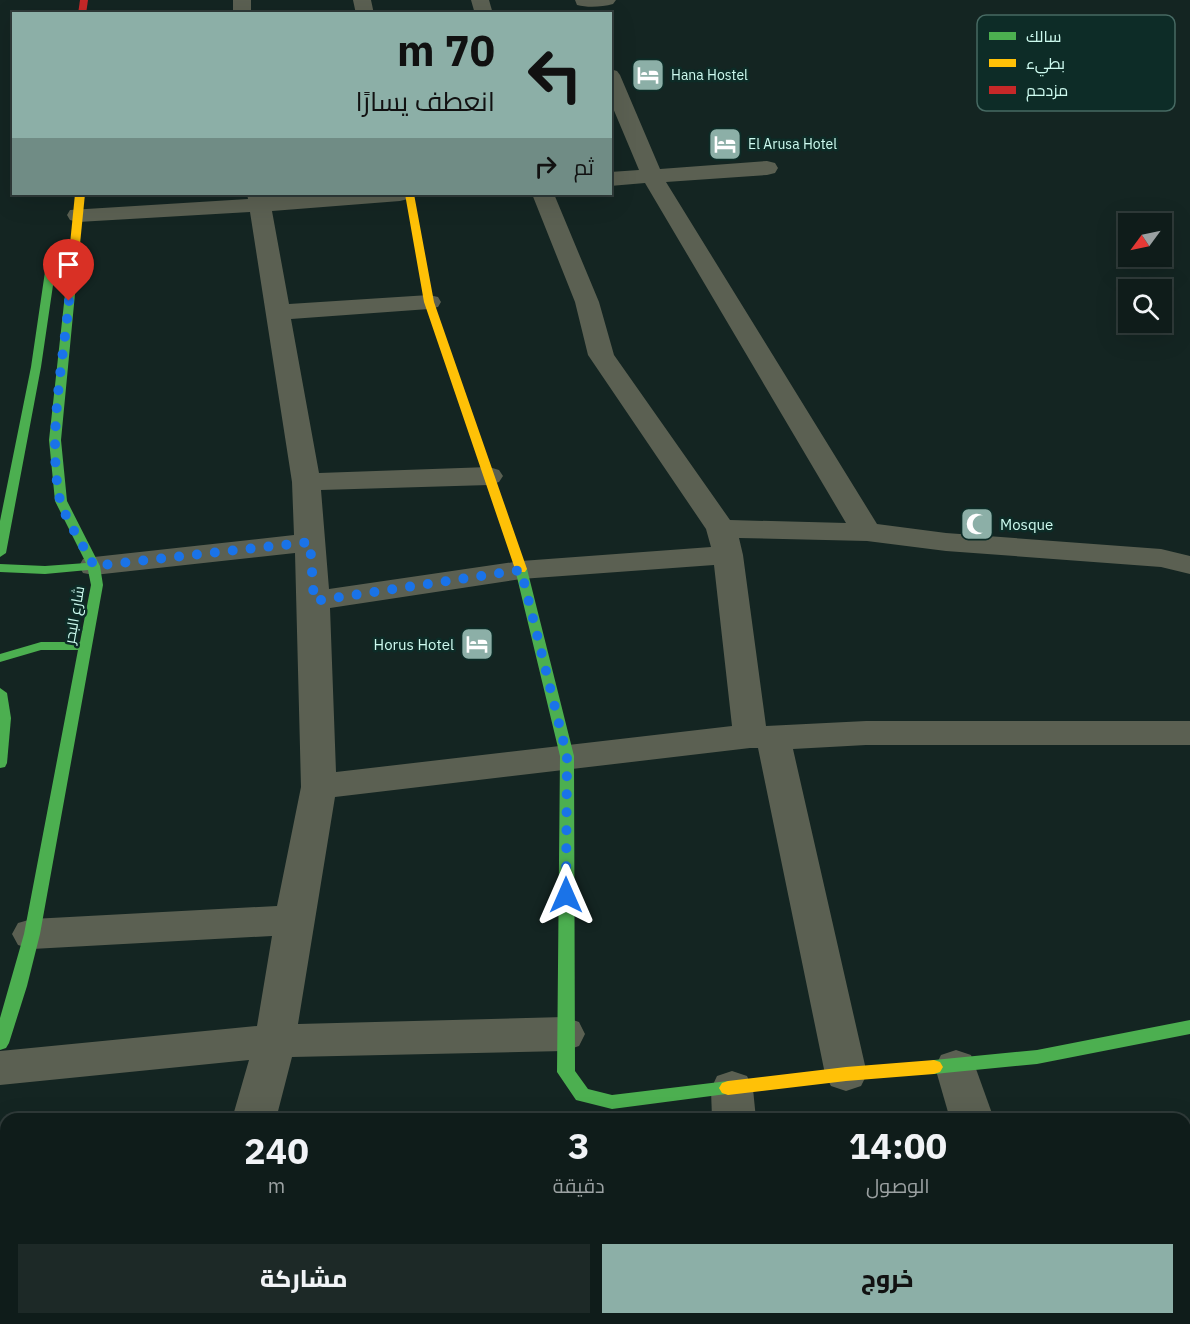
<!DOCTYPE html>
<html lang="ar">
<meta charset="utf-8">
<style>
body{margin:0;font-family:"IBM Plex Sans",Cairo,sans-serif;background:#1d2927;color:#f1f3f6;direction:rtl;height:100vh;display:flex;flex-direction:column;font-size:22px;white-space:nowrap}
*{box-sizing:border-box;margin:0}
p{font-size:20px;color:#9ba1a2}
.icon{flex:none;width:33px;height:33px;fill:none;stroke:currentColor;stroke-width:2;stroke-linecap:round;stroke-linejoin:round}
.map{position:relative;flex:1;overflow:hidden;direction:ltr}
.sheet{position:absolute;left:0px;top:1113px;width:1191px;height:212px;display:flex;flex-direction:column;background:#0f1c1a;border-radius:18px 18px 0 0;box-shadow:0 6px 24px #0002,0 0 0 2px #2f3a39;direction:rtl}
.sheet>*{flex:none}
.hud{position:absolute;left:12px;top:12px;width:600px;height:183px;border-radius:0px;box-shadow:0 6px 24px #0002,0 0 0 2px #2f3a39;direction:rtl;background:#8cafa7;color:#111;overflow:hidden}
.needle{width:39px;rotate:237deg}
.buttons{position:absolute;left:1118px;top:213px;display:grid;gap:12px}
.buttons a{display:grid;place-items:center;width:54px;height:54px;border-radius:0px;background:#0f1c1a;box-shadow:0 6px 24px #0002,0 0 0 2px #2f3a39;font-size:30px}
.pin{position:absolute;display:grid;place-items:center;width:51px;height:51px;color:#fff;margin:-62px -26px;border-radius:50% 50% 50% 0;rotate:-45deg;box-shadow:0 0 6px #0007}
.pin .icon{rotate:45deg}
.me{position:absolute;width:66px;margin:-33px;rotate:0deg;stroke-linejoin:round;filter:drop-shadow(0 0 4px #0008)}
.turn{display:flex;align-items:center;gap:21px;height:126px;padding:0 18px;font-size:27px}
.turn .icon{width:78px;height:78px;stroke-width:2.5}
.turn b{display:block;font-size:42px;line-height:51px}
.then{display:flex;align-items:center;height:57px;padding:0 18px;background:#0003;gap:12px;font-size:22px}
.eta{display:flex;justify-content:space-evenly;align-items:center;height:102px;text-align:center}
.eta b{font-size:36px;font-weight:800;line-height:42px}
.primary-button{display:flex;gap:12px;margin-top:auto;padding:12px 18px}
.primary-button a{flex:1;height:69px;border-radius:0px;background:#8cafa7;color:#111;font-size:24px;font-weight:800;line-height:69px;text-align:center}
.primary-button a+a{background:#1d2927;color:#f1f3f6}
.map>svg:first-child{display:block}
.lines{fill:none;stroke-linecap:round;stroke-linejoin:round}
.street{fill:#5b6052;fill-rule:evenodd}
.fast{fill:#4caf50;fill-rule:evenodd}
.slow{fill:#ffc107;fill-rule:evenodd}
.jam{fill:#c62828;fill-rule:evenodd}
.route{stroke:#1a73e8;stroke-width:10;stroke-dasharray:0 18}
.labels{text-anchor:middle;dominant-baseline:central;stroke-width:5;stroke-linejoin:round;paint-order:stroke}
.far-poi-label{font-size:14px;fill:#cdfaef;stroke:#0d2c27;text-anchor:start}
.poi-label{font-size:15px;fill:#cdfaef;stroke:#0d2c27;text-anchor:start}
.street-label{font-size:15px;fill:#cdfaef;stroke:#0d2c27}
.key{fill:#0d2c27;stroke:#476a63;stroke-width:1.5}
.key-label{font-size:16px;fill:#cdfaef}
</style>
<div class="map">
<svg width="1190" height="1324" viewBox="0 0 1190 1324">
<rect width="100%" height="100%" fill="#142522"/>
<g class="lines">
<g class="street">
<rect x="233" y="0" width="18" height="14"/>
<path d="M353,0H371L374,14H356Z"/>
<path d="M471,0H489L493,14H475Z"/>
<path d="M575,0H616L613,4C602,7 588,8 577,5Z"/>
<path d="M610,69L617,71L620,75L660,169L767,161L775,163L778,168L775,173L767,175L666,182L877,524L946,533L1161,549L1190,556V574L1161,567L946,551L867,541L739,538L743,555L766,726L866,721H1190V745H866L793,749L867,1074L861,1086L846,1091L831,1086L825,1074L758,748H750L335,797L298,1024L564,1017L579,1022L585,1034L579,1046L564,1051L292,1057L276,1119H232L249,1060L0,1085V1051L257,1026L272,936L32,949L18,945L12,934L18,923L32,919L277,906L301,787L295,553L94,575L83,573L79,566L83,559L94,557L294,535L292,482L250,212L78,222L70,220L67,215L70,210L248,199L247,194H269L270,197L320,194H411L408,199L400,201L272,211L289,304L429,295L438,297L441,302L438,307L429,309L291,319L319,473L489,467L499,470L503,476L499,482L489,485L321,490L329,589L521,561L711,547L706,529L588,355L575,302L532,194H554L599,302L614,355L730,520L846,523L645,183L610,186V172L639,170L610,101ZM714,565L732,726L336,772L330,608L521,579Z"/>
<path d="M956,1050L971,1055L994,1119H950L935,1067L941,1055Z"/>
<path d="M732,1071L747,1076L753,1089L756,1119H712L711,1089L717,1076Z"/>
<path d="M1185,1246L1190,1247V1310L1185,1308Z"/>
<rect x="0" y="1252" width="6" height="42"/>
<path d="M176,1318H224L222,1324H174Z"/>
<path d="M723,1318H771L772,1324H724Z"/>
<path d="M1005,1318H1053L1054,1324H1006Z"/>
</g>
<g class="fast">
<path d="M52,255L57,258L41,367L6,553L0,557V521L31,367L47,258Z"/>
<path d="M70,291L75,294L61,440L67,501L100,566L103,585L40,934L27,986L9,1043L6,1048L0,1050V1018L24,934L78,650H41L0,662V654L41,642H80L91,585L88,570L45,574L0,572V564L45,566L86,563L55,501L49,440L65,294Z"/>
<path d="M521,565L527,569L574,756L575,1071L588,1089L612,1095L728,1081L734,1083L737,1088L734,1093L612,1109L576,1100L557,1072L560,756L515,569Z"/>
<path d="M0,688L7,693L11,718L7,763L5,767L0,768Z"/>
<path d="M1190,1020V1034L1037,1064L934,1074L928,1072L925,1067L928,1062L934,1060L1037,1050Z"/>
</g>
<g class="slow">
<path d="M75,194H85L75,294L70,297L65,294Z"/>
<path d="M405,194H414L434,302L527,569L525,572H517L515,569L424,302Z"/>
<path d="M934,1060L940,1062L943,1067L940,1072L934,1074L846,1081L728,1095L722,1093L719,1088L722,1083L728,1081L846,1067Z"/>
</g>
<path class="jam" d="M80,0H88L86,14H78Z"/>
</g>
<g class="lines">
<path class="route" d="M69,301C63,362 47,440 60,500C64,517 85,548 94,566L310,542L314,601L521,570L567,756L566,895"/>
</g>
<defs>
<g id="hotel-square" transform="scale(1.725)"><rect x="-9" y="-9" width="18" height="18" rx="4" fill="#8cafa7" stroke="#0d2c27"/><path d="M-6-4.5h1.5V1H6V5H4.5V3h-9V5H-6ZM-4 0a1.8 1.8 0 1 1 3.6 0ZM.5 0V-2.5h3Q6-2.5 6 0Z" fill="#fff"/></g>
<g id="mosque-square" transform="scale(1.725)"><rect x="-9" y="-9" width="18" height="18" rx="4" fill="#8cafa7" stroke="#0d2c27"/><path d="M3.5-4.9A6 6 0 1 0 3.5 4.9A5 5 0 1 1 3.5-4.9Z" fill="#fff"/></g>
</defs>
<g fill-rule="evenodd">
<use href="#hotel-square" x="648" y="75"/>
<use href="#hotel-square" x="725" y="144"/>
<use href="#mosque-square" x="977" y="524"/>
<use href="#hotel-square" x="477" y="644"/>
</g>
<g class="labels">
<g class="far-poi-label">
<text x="671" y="75">Hana Hostel</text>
<text x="748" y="144">El Arusa Hotel</text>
</g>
<g class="poi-label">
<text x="1000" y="524">Mosque</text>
<text x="454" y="644" text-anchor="end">Horus Hotel</text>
</g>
<g class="street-label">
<text transform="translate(74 615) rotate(-80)">شارع البحر</text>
</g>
</g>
<rect x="977" y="15" width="198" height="96" rx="9" class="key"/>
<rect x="989" y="32" width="27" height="8" fill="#4caf50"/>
<rect x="989" y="59" width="27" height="8" fill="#ffc107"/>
<rect x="989" y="86" width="27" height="8" fill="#c62828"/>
<g class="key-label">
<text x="1026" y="42">سالك</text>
<text x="1026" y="69">بطيء</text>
<text x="1026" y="96">مزدحم</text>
</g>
</svg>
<div class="buttons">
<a><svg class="needle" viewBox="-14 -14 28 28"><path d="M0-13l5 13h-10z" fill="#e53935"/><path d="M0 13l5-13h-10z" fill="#9ba1a2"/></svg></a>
<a><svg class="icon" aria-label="search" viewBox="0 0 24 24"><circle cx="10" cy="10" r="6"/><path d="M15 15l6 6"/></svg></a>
</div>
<div class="pin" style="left:69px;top:301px;background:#d93025"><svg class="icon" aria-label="arrive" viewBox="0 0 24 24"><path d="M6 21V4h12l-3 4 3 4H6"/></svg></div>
<svg class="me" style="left:566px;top:895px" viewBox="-20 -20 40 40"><path d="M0-17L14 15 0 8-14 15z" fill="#1a73e8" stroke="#fff" stroke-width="4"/></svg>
<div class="hud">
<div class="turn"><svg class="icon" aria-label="left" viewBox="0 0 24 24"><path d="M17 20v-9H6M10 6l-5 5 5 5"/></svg><div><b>70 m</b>انعطف يسارًا</div></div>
<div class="then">ثم<svg class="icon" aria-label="right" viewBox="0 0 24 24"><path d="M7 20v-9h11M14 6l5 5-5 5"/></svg></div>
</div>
<section class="sheet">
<div class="eta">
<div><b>14:00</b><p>الوصول</p></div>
<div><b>3</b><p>دقيقة</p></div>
<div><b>240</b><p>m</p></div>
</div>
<div class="primary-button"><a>خروج</a><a>مشاركة</a></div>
</section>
</div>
